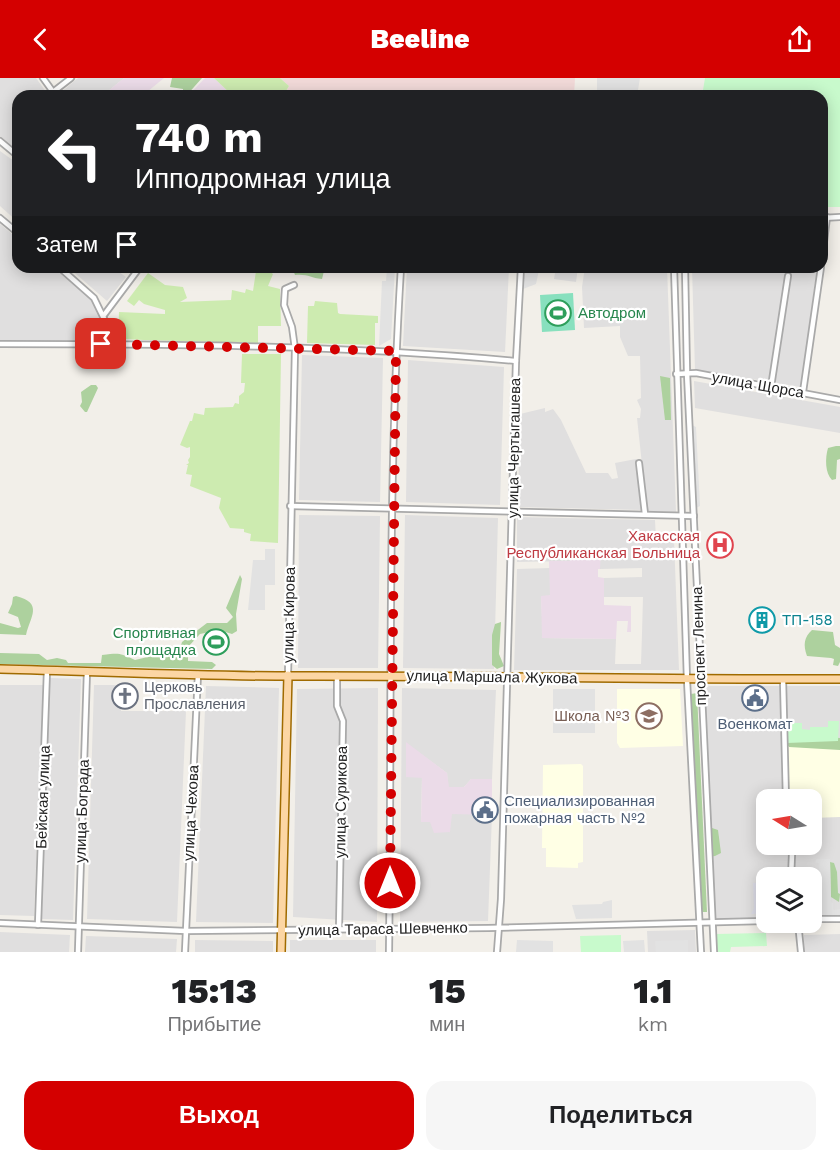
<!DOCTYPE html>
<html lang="ru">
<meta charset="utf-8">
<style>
body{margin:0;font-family:"Work Sans",sans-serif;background:#f6f6f6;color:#202124;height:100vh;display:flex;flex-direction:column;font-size:22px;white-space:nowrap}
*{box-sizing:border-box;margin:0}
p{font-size:20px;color:#757577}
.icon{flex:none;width:33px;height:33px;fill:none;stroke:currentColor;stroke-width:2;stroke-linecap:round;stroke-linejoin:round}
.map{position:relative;height:874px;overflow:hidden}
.details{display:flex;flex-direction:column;background:#fff;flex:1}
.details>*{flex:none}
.guide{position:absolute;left:12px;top:12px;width:816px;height:183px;border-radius:18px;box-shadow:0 3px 15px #0003;background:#202124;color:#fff;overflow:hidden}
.needle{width:39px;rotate:281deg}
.tools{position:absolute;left:756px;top:711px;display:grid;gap:12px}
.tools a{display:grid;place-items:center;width:66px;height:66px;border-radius:12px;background:#fff;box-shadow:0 3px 15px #0003;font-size:30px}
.pin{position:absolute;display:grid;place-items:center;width:51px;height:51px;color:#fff;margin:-26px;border-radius:12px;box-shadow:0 3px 9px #0006}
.me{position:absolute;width:66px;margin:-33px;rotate:0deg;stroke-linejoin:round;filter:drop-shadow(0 0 4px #0008)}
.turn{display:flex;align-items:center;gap:21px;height:126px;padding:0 24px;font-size:27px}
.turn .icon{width:78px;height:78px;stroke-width:2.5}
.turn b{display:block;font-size:42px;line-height:51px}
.then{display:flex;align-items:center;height:57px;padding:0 24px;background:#0003;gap:12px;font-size:22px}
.eta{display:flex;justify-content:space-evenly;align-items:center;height:102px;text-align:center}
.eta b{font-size:36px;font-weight:800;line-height:42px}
.action{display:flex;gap:12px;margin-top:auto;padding:12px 24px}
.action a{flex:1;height:69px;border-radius:18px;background:#d40000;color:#fff;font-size:24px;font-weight:800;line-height:69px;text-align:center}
.action a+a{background:#f6f6f6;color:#202124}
header{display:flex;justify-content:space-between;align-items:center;height:78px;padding:0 24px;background:#d40000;color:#fff;font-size:27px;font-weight:800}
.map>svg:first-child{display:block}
.residential{fill:#e0dfdf;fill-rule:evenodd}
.commercial{fill:#f2dad9}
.industrial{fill:#ebdbe8}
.education{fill:#ffffe5}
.grass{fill:#cdebb0}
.forest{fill:#add19e}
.park{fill:#c8facc}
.pitch{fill:#88e0be}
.parking{fill:#e2e2e2}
.plaza{fill:#dddde8}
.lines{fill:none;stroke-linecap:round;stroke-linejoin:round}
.minor-casing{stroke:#a9a9a9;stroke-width:8}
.primary-casing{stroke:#a06b00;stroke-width:10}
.minor{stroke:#fff;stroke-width:4.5}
.primary{stroke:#fcd6a4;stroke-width:7}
.route{stroke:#d40000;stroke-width:10;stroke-dasharray:0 18}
.labels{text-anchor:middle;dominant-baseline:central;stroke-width:4.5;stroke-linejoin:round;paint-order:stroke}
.leisure-label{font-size:15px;fill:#27864d;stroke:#fff;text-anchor:start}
.street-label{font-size:15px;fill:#222;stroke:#fff}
.health-label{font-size:15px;fill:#be3a42;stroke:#fff;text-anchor:end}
.culture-label{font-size:15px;fill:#0d838f;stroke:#fff;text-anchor:start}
.worship-label{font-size:15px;fill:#5b616d;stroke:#fff;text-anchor:start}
.education-label{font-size:15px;fill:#785e54;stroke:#fff;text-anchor:end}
.service-label{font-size:15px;fill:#4e5e75;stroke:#fff}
</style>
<header><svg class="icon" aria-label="back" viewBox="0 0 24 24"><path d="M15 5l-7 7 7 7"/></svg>Beeline<svg class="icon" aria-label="share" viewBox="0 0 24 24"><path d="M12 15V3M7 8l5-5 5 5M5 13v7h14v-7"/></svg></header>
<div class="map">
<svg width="840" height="874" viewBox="0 0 840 874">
<rect width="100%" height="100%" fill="#f2efe9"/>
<g class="residential">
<path d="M0,0H36L49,18H18V66L15,70L0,58Z"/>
<path d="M78,0H124L102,18H60L59,16Z"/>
<path d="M0,73L18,86V144L0,128Z"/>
<path d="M0,146L18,161V189H52L92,222L104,251L98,263H0Z"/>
<path d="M68,189H123L119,194L126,199L107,223Z"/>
<path d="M407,189H509L505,274L403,268Z"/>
<path d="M556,189H578L576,204L554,201Z"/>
<path d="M585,189H667L676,434L647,433L637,340H640L641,331L637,322L641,320L640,278H628L620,259V248L584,250L582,209Z"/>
<path d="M692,189H817L801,309L695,292Z"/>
<path d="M302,277L383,280L380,424L299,422Z"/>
<path d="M408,282L504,289L500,427L406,424Z"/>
<path d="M694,303L840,329V355L695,330Z"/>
<path d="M545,330V334L553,331L561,342L586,395H608L612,401L618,400L615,385L636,381L642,432L518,429L520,336Z"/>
<path d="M299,437L380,438L378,590H298Z"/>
<path d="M405,437L498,440L494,591L403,590Z"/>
<path d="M517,439L655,442L656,462H674L679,592H514L517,491L550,490V518H541L543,560L616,561L615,586H641L642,555L643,519H604V500L642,499V490L600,491V473H571L570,483L517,484Z"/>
<path d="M50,600L81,601L73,842L41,841Z"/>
<path d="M0,607H43L34,838L0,837Z"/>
<path d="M94,607H120L121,633H186L177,844L87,841Z"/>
<path d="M206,608L279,610L273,845L196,844Z"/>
<path d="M709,608H840V838L812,839V800H766V841L721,842L715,840L704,613L706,610ZM766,722H812V766H766Z"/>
<path d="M378,610L377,844L293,839L297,611Z"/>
<path d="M402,610L496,612L492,701H471L464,709H448L447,695L406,665V699H422L421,744H430L452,735L492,737L488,843L400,844Z"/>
<path d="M695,852L696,874H648L647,853Z"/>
<path d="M0,854L70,857L69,874H0Z"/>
<path d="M840,856V874H804V857Z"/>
<path d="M86,858L177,861L176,874H85Z"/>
<path d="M195,862L273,863V874H195Z"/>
<rect x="290" y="862" width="86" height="12"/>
</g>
<path class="commercial" d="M280,0H575L574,18H283L289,8Z"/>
<g class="industrial">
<path d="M124,0H164L142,18H102Z"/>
<path d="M205,0H214L233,18H188Z"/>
<path d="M571,473H601L600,491H598V499L604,500V527L631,528V554H627L628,543H617L616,561L542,560L541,518L550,517L549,483H570Z"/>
<path d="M406,664L447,695L449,709H464L471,701H492V737L452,736L450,754L434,755L430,744H421L422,700L406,699Z"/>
</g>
<g class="education">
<path d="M617,611H680L683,668L620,670L617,665Z"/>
<path d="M840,666V739L812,740V722L787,721L785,667Z"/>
<path d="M581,686L583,688V784L578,785V790L546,789V770H542L543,687Z"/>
</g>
<g class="grass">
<path d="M214,0H280L289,8L283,18H242L240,16L233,18Z"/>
<path d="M260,189H264L273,196L268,208L280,211L281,248H258V265L144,262L124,261L118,257L119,234L165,236V232L144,226L139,222L134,228L127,223L148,195L165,207L183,209L187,220L180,224L231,222L232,212L245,215L246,211L253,213L256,193Z"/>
<path d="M315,223L337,225L338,235L340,236L378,238V245H375V267L307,265L308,228H314Z"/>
<path d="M242,276H281L278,465L250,463L251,456L244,454V451L230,450L219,430L221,420L190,408L192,397L186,396L188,387H186L189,385L188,382L190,379V369L187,370L180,367L190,343H192L194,335L204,337L205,330L233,329L235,325L239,326V318L244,314L245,305H241Z"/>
</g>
<g class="forest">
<path d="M172,0H202L186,18H162L164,13L183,15V11L170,9Z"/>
<path d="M292,189H325L322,201C310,200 309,196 295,197Z"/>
<path d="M660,298L670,300L671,342H665Z"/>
<path d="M91,307H96L98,310L87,334H85L80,328L82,324L81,314Z"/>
<path d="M836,368H840V381L837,382L836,401L832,402C825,395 825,380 828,370Z"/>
<path d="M240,497L242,501L236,536L237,553L232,556L219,552L200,556L188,569V583L212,584L216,587L212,591L0,586V575L39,576L47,582L57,580L66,582L68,585H101L102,577C121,575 118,575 135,582L156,577L173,578L180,571L182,564L207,545H227L233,539L226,530Z"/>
<path d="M16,518C44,525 30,539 26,557L0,556V545L18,550L21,549L18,539L8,535L12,526L13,519Z"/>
<path d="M501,544L499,576L504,588L497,591L492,587V557L495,546Z"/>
<path d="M812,552L833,554L835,567L840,570V584L838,588L833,587L834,581L831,580L807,578C803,567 804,559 812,552Z"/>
<path d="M697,615L707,834H701L691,616Z"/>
<path d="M787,646L793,648L791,658L840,660V672L789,669C782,661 785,655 787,646Z"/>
<path d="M712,750L718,752L721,775L715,778L709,779L708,752Z"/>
<path d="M830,784L834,785L837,794L838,815L840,816L839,824L831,819Z"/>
</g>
<g class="park">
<path d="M705,0H840V129H822V18H702Z"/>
<path d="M828,643H839L838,663L787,665L788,645H802V651L810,652V649H828Z"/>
<path d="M766,855L767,868L731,869L730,874H717L716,856Z"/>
<path d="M621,857V874H581L580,858Z"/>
</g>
<path class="pitch" d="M573,215L575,252L542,254L540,217Z"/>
<g class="parking">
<path d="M597,0H640L637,18H618L597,14Z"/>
<path d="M382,189H395L391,261L379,268L382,203H386L387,190Z"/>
<path d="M525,189L539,192L536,206L523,211Z"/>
<path d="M692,347L696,349L700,428L696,430Z"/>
<path d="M265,471H275V507H265V532H248L253,482H265Z"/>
<rect x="553" y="611" width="42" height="44"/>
<path d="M816,781H830L831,824L833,825V832L840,831V838H812V825H817V804H819V785H816Z"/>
<path d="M612,822V840L576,841L572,827L602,826L603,824Z"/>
<path d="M517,862L553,863V874H516Z"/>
<path d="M644,862L645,874H624L623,863Z"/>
<path d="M688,862V874H656L655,863Z"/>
</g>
<path class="plaza" d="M766,804V835L751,836L754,830L753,805Z"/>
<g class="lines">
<g class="minor-casing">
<g id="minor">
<path d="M43,0L56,18"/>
<path d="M53,14L71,0"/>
<path d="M0,63L18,78"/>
<path d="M0,140L18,155"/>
<path d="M822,140L840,139"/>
<path d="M822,180L827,139"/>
<path d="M59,189L94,220L109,251L121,266"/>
<path d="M674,189L687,602L701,874"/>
<path d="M685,189L687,295L714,874"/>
<path d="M104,237L140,189"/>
<path d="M0,266C172,266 345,267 516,283"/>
<path d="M101,266L109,251"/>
<path d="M676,296L696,295L840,322"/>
<path d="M771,309L788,198"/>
<path d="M803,314L821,189"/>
<path d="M639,385L645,436"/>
<path d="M290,428L694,438"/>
<path d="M288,597L295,271L292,249L284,227L285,211L294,207"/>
<path d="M337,597V628L343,643L339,851"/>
<path d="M783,601L786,722"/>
<path d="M788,766L792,776L791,800"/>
<path d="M812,841H840"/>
<path d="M798,844L801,874"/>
<path d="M0,845L186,853L488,850L766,843"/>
<path d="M38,847L47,592"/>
<path d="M78,874L87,593"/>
<path d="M185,874L198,596"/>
<path d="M389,874C392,646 387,417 401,189"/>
<path d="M497,874L501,821L516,283L521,189"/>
</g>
</g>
<g class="primary-casing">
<g id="primary">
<path d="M0,591C92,593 185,598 277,598C465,597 652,602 840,601"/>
<path d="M281,874L288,597"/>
</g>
</g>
<use href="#minor" class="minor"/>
<use href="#primary" class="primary"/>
</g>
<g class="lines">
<path class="route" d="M101,266L396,273L390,805"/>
</g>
<defs>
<g id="stadium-ring" transform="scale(1.35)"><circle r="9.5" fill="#fff" stroke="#2e9e5b" stroke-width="1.5"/><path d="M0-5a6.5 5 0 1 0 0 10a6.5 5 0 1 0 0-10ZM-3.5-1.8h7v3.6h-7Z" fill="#2e9e5b"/></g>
<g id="hospital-ring" transform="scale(1.35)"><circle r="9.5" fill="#fff" stroke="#e0444e" stroke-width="1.5"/><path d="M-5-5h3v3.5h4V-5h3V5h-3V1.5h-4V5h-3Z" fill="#e0444e"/></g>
<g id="building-ring" transform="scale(1.35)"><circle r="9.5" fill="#fff" stroke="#0f9aa8" stroke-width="1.5"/><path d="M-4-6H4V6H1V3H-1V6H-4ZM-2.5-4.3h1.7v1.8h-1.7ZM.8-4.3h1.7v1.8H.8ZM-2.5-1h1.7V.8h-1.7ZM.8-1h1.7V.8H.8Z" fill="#0f9aa8"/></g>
<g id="church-ring" transform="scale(1.35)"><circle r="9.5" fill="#fff" stroke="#6b7280" stroke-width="1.5"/><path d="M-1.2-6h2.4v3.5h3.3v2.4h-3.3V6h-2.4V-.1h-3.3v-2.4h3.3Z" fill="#6b7280"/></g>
<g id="civic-ring" transform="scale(1.35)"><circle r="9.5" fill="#fff" stroke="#5c6f8a" stroke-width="1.5"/><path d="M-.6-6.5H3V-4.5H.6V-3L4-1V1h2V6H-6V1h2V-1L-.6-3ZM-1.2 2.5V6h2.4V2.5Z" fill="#5c6f8a"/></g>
<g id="school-ring" transform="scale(1.35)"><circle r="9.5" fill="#fff" stroke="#8d6e63" stroke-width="1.5"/><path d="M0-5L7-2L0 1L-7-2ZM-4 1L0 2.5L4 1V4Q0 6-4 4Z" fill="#8d6e63"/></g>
</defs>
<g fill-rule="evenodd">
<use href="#stadium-ring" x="558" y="235"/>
<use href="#hospital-ring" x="720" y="467"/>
<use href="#building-ring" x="762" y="542"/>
<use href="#stadium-ring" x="216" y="564"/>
<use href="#church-ring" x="125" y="618"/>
<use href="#civic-ring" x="755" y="620"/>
<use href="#school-ring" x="649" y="638"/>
<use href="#civic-ring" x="485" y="732"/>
</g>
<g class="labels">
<g class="leisure-label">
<text x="578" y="235">Автодром</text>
<text x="196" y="555" text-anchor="end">Спортивная<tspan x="196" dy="17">площадка</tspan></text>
</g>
<g class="street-label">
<text transform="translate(758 307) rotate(10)">улица Щорса</text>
<text transform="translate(514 370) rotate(-89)">улица Чертыгашева</text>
<text transform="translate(289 537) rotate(-89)">улица Кирова</text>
<text transform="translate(699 568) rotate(-92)">проспект Ленина</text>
<text transform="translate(492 599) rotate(1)">улица Маршала Жукова</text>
<text transform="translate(43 719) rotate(-88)">Бейская улица</text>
<text transform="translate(341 724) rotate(-89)">улица Сурикова</text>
<text transform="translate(82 733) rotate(-88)">улица Бограда</text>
<text transform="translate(191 735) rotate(-87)">улица Чехова</text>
<text transform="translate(383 851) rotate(-1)">улица Тараса Шевченко</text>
</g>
<g class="health-label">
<text x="700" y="458">Хакасская<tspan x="700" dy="17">Республиканская Больница</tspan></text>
</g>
<g class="culture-label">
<text x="782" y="542">ТП-158</text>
</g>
<g class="worship-label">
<text x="144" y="609">Церковь<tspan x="144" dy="17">Прославления</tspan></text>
</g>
<g class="education-label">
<text x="630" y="638">Школа №3</text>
</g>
<g class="service-label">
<text x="755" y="646">Военкомат</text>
<text x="504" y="723" text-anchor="start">Специализированная<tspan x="504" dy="17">пожарная часть №2</tspan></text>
</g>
</g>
</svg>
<div class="tools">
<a><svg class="needle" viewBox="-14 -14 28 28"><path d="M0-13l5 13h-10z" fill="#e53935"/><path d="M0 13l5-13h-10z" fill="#757577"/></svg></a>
<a><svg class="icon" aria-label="layers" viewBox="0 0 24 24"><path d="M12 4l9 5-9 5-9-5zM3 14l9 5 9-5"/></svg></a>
</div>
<div class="pin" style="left:101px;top:266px;background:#d93025"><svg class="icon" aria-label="arrive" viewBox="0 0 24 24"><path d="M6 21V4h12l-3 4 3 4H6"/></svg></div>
<svg class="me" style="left:390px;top:805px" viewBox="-20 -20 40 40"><circle r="17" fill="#d40000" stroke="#fff" stroke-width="3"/><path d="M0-11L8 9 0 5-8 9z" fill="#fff"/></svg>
<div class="guide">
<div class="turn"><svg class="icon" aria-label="left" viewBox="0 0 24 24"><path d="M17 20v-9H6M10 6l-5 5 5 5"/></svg><div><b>740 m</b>Ипподромная улица</div></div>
<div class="then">Затем<svg class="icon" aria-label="arrive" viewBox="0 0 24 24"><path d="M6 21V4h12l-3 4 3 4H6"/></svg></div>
</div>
</div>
<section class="details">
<div class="eta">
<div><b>15:13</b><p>Прибытие</p></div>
<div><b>15</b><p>мин</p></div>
<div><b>1.1</b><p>km</p></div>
</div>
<div class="action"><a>Выход</a><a>Поделиться</a></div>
</section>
